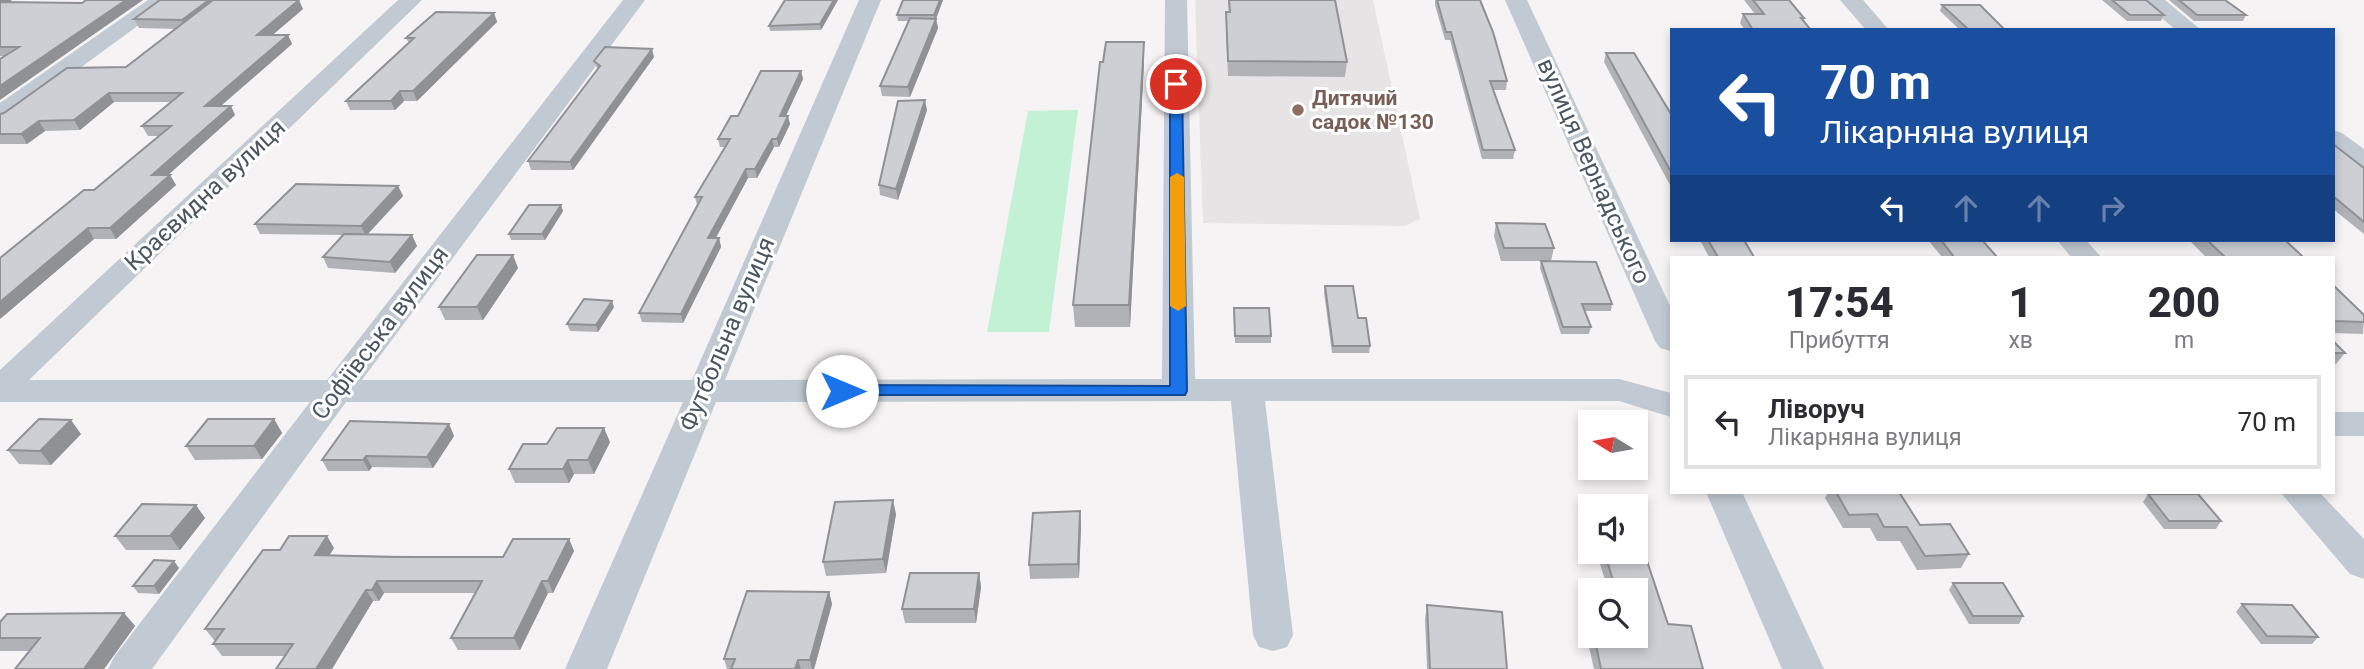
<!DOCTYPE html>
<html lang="uk">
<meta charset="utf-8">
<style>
body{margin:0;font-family:Roboto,sans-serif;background:#f7f7f7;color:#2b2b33;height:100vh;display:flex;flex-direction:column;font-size:26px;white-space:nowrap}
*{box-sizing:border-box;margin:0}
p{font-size:23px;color:#7c7c81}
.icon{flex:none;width:38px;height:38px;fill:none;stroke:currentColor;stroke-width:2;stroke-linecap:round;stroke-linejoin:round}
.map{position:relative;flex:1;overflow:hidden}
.details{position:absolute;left:1670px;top:256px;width:665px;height:238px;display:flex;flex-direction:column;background:#fff;border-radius:0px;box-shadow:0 4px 10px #0003}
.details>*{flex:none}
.hud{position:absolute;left:1670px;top:28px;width:665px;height:214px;border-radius:0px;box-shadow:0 4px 10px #0003;background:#1a4fa0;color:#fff;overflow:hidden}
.needle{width:46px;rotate:281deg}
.buttons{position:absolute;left:1578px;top:410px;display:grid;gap:14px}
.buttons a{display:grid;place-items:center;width:70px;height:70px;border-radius:0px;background:#fff;box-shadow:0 4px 10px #0003;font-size:35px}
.pin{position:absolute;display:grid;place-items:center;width:60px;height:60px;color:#fff;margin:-30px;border:4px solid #fff;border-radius:50%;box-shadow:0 2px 7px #0007}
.me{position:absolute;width:77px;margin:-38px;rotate:90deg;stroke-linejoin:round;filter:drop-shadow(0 0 5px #0008)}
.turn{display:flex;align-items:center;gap:24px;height:147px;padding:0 35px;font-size:32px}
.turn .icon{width:91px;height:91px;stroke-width:2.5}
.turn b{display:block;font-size:49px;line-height:60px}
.lanes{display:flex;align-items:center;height:66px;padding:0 35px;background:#0003;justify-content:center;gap:35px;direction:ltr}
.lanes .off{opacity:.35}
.eta{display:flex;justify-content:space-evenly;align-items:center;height:119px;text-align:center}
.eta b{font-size:42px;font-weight:800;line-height:49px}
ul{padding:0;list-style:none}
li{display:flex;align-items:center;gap:21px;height:94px;margin:0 14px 10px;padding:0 21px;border:4px solid #e1e1e2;border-radius:0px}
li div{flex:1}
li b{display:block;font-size:26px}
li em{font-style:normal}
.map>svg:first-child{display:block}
.education{fill:#e6e4e5}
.green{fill:#c3f1d5}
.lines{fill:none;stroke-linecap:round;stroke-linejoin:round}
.minor{fill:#c1cad2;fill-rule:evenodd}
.wall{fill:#b0b2b7}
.shaded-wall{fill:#909195}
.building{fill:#cdcfd5;stroke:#909195;stroke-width:2}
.route{fill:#1a73e8;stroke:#114b97;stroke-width:2}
.slow{fill:#f59e0b}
.education-dot{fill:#8d6e63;stroke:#fff;stroke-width:2.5}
.labels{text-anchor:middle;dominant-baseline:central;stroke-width:6;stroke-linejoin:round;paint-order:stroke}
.far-education-label{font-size:21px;font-weight:bold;fill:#785e54;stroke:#fff;text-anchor:start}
.street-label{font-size:24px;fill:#4a5661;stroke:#fff}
</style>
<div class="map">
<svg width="2364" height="669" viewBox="0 0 2364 669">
<rect width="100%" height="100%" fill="#f5f3f3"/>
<path class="education" d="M1195,0H1373L1420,219L1405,226L1203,223Z"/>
<path class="green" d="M1078,110L1049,332H987L1028,111Z"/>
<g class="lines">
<g class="minor">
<path d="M148,0H173L9,120L0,123V103Z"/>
<path d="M398,0H422L29,380H327L623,0H645L362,380H692L859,0H881L725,380L1162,379L1165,0H1187L1195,379H1619L1671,393V417L1619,401H1265L1293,635L1287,647L1273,651L1259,647L1253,635L1231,401L716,402L607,669H565L683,402H346L152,669H108L114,657L310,402H0V370Z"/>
<path d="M1505,0H1527L1671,308V351L1660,348L1655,341Z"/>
<path d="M1840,0H1863L1889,30H1866Z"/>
<path d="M2140,0H2165L2201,30H2176Z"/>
<path d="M2333,130L2342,133L2364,149V170L2355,168L2333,150Z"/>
<path d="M2057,240H2086L2101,257H2071Z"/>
<rect x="2333" y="412" width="31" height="24"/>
<path d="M1706,492H1742L1824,669H1782Z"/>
<path d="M2280,492H2319L2364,539V579L2350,574Z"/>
</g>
</g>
<g class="wall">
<path d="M0,0H12L9,2L82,3L5,56H0Z"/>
<path d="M785,0H838L821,30L770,31L769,26Z"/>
<path d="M903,0H943L936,19L938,28L910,97L882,96L880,86L909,21H898L897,15Z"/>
<path d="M1228,0H1335L1347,62L1345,77L1228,76L1226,27V12H1229Z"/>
<path d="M1435,0H1480L1507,81L1506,90H1493L1515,150L1513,159H1482L1450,40H1445L1435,5Z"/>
<path d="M1744,0H1789L1804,18L1803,21L1811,30H1745L1740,23L1743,14H1755Z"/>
<path d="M2102,0H2146L2164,15L2161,21H2127Z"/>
<path d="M2169,0H2225L2246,15L2243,21H2194Z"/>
<path d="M1942,5L2005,30H1960L1940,11Z"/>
<path d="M303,9L272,35H288L292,44L221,106L235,115L168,175H170L176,185L116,239H94L0,319L94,190L160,136H148L142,126L171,102H114L80,130L45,131L27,144H0V114L126,67L176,29L139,28L134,19Z"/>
<path d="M494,13L497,22L417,101H404L395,110H350L346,101L409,43L406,38Z"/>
<path d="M1144,42V62L1130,327H1075L1073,305L1103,62Z"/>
<path d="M1606,53L1671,114V187L1604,62Z"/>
<path d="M654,57L573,170H531L528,161L598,70L594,61Z"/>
<path d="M801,71L803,79L786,116L790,124L779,147H774L757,178H748L715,238H719L721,247L683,323L642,322L639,313L697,205L695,197L725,147H720L718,139L738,116Z"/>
<path d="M927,110L898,200L880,195L879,185Z"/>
<path d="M2333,144L2364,168V234L2333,209Z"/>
<path d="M398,186L403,196L367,234L417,246L395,273L328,268L323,257L343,235L260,234L255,224Z"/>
<path d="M563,211L545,240H511L509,234Z"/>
<path d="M1496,223L1554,248L1551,261H1501L1494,236Z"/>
<path d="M1700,240H1744L1754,257H1709Z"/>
<path d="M1928,240H1982L1997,257H1942Z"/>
<path d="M2189,240H2255L2303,257H2206Z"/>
<path d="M1541,261L1612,304L1611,311H1585L1591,327L1589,334H1561L1540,268Z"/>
<path d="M518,268L483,320H445L439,307Z"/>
<path d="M2333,285L2364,315L2363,334L2333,333Z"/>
<path d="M1325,286L1358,318L1370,346L1369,353H1332L1324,292Z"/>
<path d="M614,307L598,332L570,331L567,324Z"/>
<path d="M1234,315L1271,336V343H1235Z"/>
<path d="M2333,341L2345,353L2336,364H2333Z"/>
<path d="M274,419L282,433L262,459L195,460L186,446Z"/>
<path d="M449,424L454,436L433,468L372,467L369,471H328L322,460Z"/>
<path d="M81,434L51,465L19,464L8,450Z"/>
<path d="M610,442L594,474H574L569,483H515L509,469L547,444Z"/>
<path d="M1828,492H1899L1920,525L1969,554L1961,568L1917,570L1900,541H1877L1870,528H1843L1825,498Z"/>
<path d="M2148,494L2221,521L2216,529H2164L2143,502Z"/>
<path d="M1080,511L1081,525L1079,578L1030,579L1029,565Z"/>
<path d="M896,514L886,573L826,576L823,562Z"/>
<path d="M205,518L180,550H126L115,536Z"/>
<path d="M569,539L574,551L553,593H548L520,650H458L451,638L475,593H384L379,601H373L332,669H276L285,656H222L213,644L216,640H214L205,629L334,548L329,555L503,557Z"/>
<path d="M1604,551L1668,624L1703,669H1594L1586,634L1590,621L1591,635H1636V590H1608L1600,564Z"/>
<path d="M179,568L159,594L138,593L133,586Z"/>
<path d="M979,573L981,587L976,623H905L902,609Z"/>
<path d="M1953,583L2023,616L2019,624H1969L1949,590Z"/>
<path d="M829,592L832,604L814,669H727L724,659Z"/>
<path d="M2242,604L2318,637L2312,644H2261L2236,612Z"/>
<path d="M1427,605L1507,669H1427L1425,619Z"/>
<path d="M124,613L135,626L104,669H15L29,651H0V622Z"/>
</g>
<g class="shaded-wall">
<path d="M0,0H12L0,8Z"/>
<path d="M126,0H143L0,100V86Z"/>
<path d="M209,0H225L186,29L182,20Z"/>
<path d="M299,0L303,9L262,44L257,35Z"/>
<path d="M834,0H838L821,30L820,24Z"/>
<path d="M940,0H943L935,21L934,15Z"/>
<path d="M494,13L497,22L417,101L413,91Z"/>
<path d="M936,19L938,28L910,97L908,87Z"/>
<path d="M288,35L292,44L210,115L205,106Z"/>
<path d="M1144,42V62L1130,327L1129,305Z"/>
<path d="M652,49L654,57L573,170L570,162Z"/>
<path d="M801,71L803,79L782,124L780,116Z"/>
<path d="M400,91L404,101L395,110L391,101Z"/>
<path d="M109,93L114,102L80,130L74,120Z"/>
<path d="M925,100L927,110L898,200L896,189Z"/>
<path d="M231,106L235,115L157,185L152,175Z"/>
<path d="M788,116L790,124L779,147L777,139Z"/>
<path d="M39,121L45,131L27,144L21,134Z"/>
<path d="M772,139L774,147L757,178L755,169Z"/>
<path d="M746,169L748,178L711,247L708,238Z"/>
<path d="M170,175L176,185L116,239L110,228Z"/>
<path d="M398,186L403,196L366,236L361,226Z"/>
<path d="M561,205L563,211L545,240L542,234Z"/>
<path d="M88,228L94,239L0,319V302Z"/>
<path d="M412,235L417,246L395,273L390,262Z"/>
<path d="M719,238L721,247L683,323L681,314Z"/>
<path d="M513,255L518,268L483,320L477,307Z"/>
<path d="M612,301L614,307L598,332L596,325Z"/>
<path d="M274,419L282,433L262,459L254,446Z"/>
<path d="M71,420L81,434L51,465L40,451Z"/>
<path d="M449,424L454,436L433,468L427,457Z"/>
<path d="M604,428L610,442L594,474L588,460Z"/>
<path d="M366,456L372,467L369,471L363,460Z"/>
<path d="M568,460L574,474L569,483L563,469Z"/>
<path d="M893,500L896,514L886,573L883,559Z"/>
<path d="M196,505L205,518L180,550L170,536Z"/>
<path d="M1080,511L1081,525L1079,578L1078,564Z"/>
<path d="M327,536L334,548L322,567L315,555Z"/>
<path d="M569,539L574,551L553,593L548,581Z"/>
<path d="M174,561L179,568L159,594L154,586Z"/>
<path d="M979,573L981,587L976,623L974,609Z"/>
<path d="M377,581L384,593L379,601L372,590Z"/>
<path d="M542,581L548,593L520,650L514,638Z"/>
<path d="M366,590L373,601L332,669H316Z"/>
<path d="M829,592L832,604L814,669H812L810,660Z"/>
<path d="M124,613L135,626L104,669H84Z"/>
<path d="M798,660L801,669H795Z"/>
</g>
<g class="building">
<path d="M86,0H126L0,86V59L19,47H0V2L82,3Z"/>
<path d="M160,0H209L182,20L134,19Z"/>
<path d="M213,0H299L257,35H288L205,106H231L152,175H170L110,228H88L0,302V258L84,190H94L171,126H142L182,93H109L74,120L39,121L21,134H0V114L4,113L67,68L126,67Z"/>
<path d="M785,0H834L820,24L769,26Z"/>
<path d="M903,0H940L934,15H897Z"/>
<path d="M1229,0H1335L1347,62L1228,61L1226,12H1230Z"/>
<path d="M1437,0H1480L1493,32L1507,81H1490L1515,150H1483L1451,32H1446Z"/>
<path d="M1753,0H1789L1804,18H1801L1811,30H1753L1743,14H1764Z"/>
<path d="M2112,0H2146L2164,15H2130Z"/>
<path d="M2179,0H2225L2246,15H2197Z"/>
<path d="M1942,5H1980L2005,30H1969Z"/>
<path d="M436,12L494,13L413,91H400L391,101H346L414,38H406Z"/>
<path d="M910,18L936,19L908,87L880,86Z"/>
<path d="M1106,42H1144L1129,305H1073L1100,62H1103Z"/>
<path d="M605,47L652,49L570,162L528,161L600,66L594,61Z"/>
<path d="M1606,53H1634L1671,114V172Z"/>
<path d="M761,71H801L780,116H788L777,139H772L755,169H746L708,238H719L681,314L639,313L702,197H695L730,139H718L731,116H738Z"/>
<path d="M925,100L896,189L879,185L898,101Z"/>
<path d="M2333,144L2364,168V222L2333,196Z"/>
<path d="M296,184L398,186L361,226L255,224Z"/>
<path d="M529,205H561L542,234H509Z"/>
<path d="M1496,223L1545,224L1554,248H1504Z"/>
<path d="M344,234L412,235L390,262L323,257Z"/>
<path d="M1708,240H1744L1754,257H1718Z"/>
<path d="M1941,240H1982L1997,257H1954Z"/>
<path d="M2207,240H2285L2303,257H2225Z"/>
<path d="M477,255H513L477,307H439Z"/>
<path d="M1541,261L1596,262L1612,304H1582L1591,327H1563Z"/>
<path d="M2333,285L2364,315V322L2333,321Z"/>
<path d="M1325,286H1353L1358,318H1366L1370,346H1333Z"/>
<path d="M584,299L612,301L596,325L567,324Z"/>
<path d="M1234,308H1269L1271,336H1235Z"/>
<path d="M2333,341L2345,353H2333Z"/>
<path d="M39,419L71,420L40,451L8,450Z"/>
<path d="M208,419H274L254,446H186Z"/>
<path d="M350,421L449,424L427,457L366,456L363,460H322Z"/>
<path d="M557,428H604L588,460H568L563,469H509L523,444H547Z"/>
<path d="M1836,492H1899L1920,525L1950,524L1969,554L1925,556L1907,527H1884L1877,514L1849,515Z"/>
<path d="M2148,494H2198L2221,521H2169Z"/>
<path d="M893,500L883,559L823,562L835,502Z"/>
<path d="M142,504L196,505L170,536H115Z"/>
<path d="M1080,511L1078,564L1029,565L1033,513Z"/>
<path d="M289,536H327L315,555L392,557H503L513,539H569L548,581H542L514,638H451L482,581H377L372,590H366L316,669H276L293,644H213L224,629H205L263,550H280Z"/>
<path d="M1604,551L1644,552L1668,624L1691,626L1703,669H1601L1594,635H1636V590H1616Z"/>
<path d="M154,560L174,561L154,586H133Z"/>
<path d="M910,573H979L974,609H902Z"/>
<path d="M1953,583H2003L2023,616H1973Z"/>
<path d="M747,591L829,592L810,660H798L795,669H731L735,659H724Z"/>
<path d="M2242,604L2292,605L2318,637L2267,636Z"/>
<path d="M1427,605L1502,612L1507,669H1430Z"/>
<path d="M124,613L84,669H15L40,638H0V622L7,614Z"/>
</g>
<path class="route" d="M1176,80L1182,84L1187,391L1185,395H836L834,391L842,385L1170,386V84Z"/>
<path class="slow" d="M1177,173L1184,177L1186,306L1178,311L1170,306V177Z"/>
<circle class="education-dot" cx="1298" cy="110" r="7"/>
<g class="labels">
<g class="far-education-label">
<text x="1312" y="98">Дитячий<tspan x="1312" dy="24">садок №130</tspan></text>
</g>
<g class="street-label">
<text transform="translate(1594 171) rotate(66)">вулиця Вернадського</text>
<text transform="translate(205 195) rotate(-43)">Краєвидна вулиця</text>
<text transform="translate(380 333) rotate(-53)">Софіївська вулиця</text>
<text transform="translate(727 334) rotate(-67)">Футбольна вулиця</text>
</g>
</g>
</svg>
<div class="buttons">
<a><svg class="needle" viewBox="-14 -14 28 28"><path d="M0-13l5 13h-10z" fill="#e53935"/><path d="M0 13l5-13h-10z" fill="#7c7c81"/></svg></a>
<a><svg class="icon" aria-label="sound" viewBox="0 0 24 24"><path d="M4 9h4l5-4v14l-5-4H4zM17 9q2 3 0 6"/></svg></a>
<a><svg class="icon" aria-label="search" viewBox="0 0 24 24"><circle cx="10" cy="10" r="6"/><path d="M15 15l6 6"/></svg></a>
</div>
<div class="pin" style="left:1176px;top:84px;background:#d93025"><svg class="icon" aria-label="arrive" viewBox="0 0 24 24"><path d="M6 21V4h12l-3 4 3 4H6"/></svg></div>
<svg class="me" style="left:842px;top:391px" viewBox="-20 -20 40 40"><circle r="19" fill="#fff"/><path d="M0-13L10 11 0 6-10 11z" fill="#1a73e8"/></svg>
<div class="hud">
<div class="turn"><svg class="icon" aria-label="left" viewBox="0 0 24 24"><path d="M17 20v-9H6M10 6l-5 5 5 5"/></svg><div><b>70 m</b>Лікарняна вулиця</div></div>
<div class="lanes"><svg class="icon" aria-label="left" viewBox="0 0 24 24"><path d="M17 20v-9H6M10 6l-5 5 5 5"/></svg><svg class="icon off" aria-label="ahead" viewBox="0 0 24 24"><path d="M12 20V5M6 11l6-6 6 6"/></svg><svg class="icon off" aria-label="ahead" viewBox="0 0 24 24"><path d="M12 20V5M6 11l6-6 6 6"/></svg><svg class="icon off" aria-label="right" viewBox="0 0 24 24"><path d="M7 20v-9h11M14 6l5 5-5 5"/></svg></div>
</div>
<section class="details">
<div class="eta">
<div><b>17:54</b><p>Прибуття</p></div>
<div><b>1</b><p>хв</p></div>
<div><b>200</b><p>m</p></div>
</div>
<ul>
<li><svg class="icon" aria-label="left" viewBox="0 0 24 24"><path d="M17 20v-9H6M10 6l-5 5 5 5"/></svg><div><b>Ліворуч</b><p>Лікарняна вулиця</p></div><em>70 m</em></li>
</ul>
</section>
</div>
